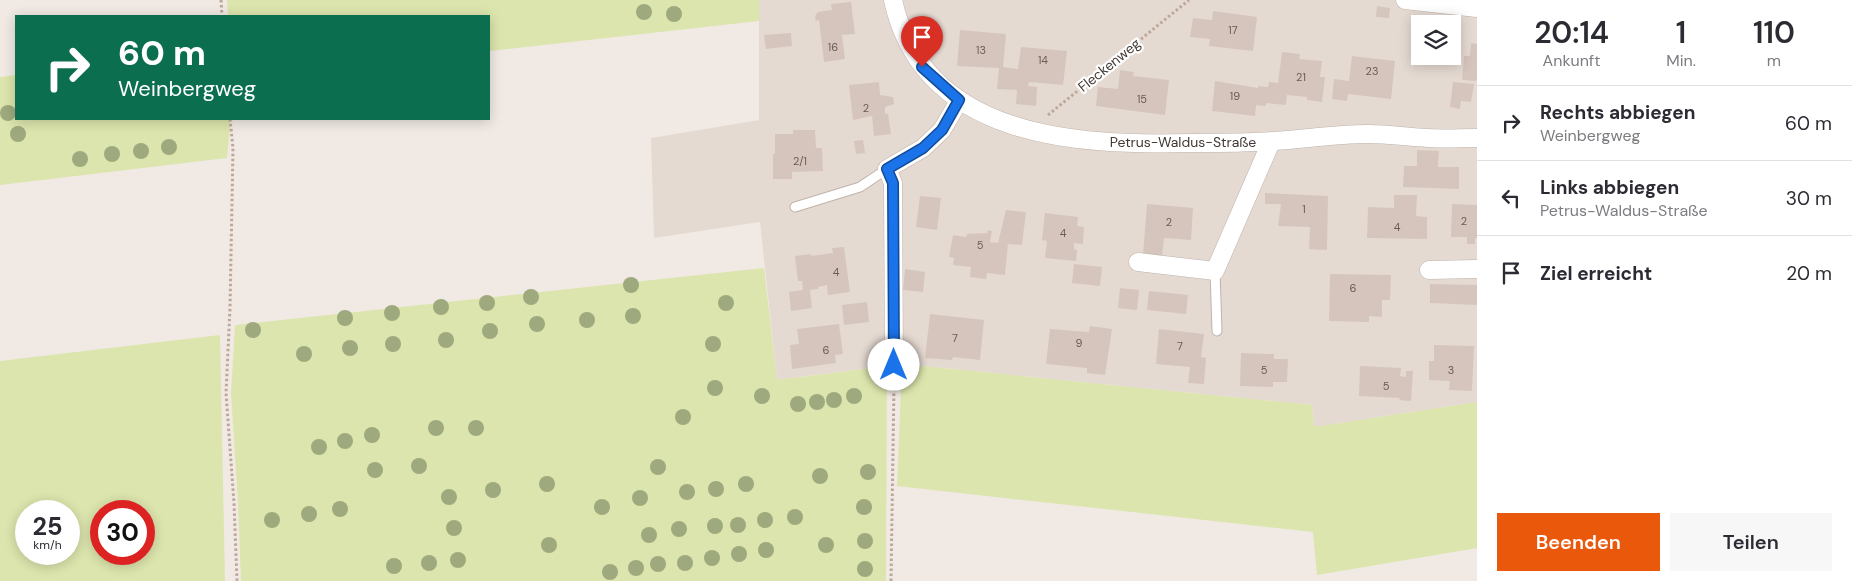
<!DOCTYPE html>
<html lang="de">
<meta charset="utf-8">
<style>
body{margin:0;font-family:"DM Sans",sans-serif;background:#f7f7f7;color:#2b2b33;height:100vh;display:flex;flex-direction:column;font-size:19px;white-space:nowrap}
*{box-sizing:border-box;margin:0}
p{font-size:16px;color:#7c7c81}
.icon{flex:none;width:28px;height:28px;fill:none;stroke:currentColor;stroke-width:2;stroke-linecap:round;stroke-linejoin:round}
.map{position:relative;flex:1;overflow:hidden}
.side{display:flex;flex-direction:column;background:#fff;width:375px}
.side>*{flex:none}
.banner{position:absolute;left:15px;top:15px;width:475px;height:105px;border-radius:0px;box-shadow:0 2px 12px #0003;background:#0b6e4f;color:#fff;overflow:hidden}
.controls{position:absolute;left:1411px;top:15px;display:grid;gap:10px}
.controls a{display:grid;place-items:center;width:50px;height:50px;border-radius:0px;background:#fff;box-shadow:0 2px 12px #0003;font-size:25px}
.speed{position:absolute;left:15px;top:500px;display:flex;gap:10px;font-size:25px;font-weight:700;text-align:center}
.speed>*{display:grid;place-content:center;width:65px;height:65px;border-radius:50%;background:#fff;box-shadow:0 2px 12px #0003;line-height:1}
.speed small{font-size:12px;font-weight:400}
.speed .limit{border:8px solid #d22;background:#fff;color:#111}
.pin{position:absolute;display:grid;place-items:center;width:42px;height:42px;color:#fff;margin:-51px -21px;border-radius:50% 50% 50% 0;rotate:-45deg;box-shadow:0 0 5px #0007}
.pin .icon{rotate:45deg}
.me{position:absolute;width:55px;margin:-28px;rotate:0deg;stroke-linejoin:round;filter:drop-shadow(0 0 4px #0008)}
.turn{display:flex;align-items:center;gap:18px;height:105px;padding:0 20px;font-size:22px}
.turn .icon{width:65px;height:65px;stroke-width:2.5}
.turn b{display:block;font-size:35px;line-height:42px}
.eta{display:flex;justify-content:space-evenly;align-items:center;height:85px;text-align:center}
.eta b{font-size:30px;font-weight:600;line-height:35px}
.primary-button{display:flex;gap:10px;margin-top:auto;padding:10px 20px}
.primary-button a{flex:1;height:58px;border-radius:0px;background:#ea580c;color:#fff;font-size:20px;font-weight:600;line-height:58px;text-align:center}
.primary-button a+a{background:#f7f7f7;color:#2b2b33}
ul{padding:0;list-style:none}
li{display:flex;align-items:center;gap:15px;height:75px;padding:0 20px;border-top:1px solid #e1e1e2}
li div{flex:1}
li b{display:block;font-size:19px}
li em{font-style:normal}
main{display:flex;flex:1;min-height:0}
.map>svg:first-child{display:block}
.residential{fill:#e5dad2;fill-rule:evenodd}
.green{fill:#dce5ad;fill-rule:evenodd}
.building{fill:#d6c5bd}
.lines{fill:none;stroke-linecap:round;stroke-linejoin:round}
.service-casing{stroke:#bfb2aa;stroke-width:11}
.minor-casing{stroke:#bfb2aa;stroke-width:19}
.path{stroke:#bea699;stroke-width:3;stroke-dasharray:2.5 2.5;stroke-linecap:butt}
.service{stroke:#fff;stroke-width:9}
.minor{stroke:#fff;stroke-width:18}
.tree{fill:#9ea97e}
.route-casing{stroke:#114b97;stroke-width:12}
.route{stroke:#1a73e8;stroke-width:9}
.labels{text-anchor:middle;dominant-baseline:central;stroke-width:4.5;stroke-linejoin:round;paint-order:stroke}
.number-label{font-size:11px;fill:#685c56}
.street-label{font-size:14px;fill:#433934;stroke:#fff}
</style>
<main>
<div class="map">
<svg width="1477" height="581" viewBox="0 0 1477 581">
<rect width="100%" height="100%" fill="#f1eae4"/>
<path class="residential" d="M759,0H1477V402L1314,427L1312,405L902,364L777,380L760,222L654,238L651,138L759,120ZM1420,24H1452V56H1420Z"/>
<g class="green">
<path d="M227,0H759V21L489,51V16H228Z"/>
<path d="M16,75V119H231L227,158L0,185V77Z"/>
<path d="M764,268L777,380L887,366L886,581H241L238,503L231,393L235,325Z"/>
<path d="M220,335L225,581H0V361ZM69,511V554H26V511ZM144,511V554H101V511Z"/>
<path d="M902,364L1312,405L1314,427L1477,402V548L1317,575L1313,532L897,486Z"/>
</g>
<g class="building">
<path d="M851,2L855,34L842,35L845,59L824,62L819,20L816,21L815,16L818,12L832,10L831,4Z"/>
<path d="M1377,6L1390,8L1389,18L1376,17Z"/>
<path d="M1213,11L1257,17L1253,51L1209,46L1210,39L1190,37L1193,18L1212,20Z"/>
<path d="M960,30L1006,34L1003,67L1018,69L1021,47L1067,51L1063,85L1029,82L1028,86L1037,87L1036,106L1016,104L1017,90L997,89L999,68L957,66Z"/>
<path d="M791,33L792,46L766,49L764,35Z"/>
<path d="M1471,43L1477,44V80L1475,81L1462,80L1464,56H1470Z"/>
<path d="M1282,52L1300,54L1299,59L1322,61L1320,77H1325L1322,102L1307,100V97L1287,95L1286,105L1266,103V106L1256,105L1255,116L1212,111L1215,81L1258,88V86L1268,87L1269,82L1278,83Z"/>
<path d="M1352,56L1395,61L1391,99L1348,94L1347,101L1332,99L1334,79L1349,81Z"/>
<path d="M1120,70L1134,72L1133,76L1169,80L1165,115L1096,106L1098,87L1118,89Z"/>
<path d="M879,82L880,95L893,97L894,104L885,107V114H888L891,134L874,136L872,116L853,120L849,85Z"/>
<path d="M1453,82L1474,84L1471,102L1461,101L1460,109L1450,107Z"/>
<path d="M793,130H815L816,148H822L823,171L792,172V179H773V154H775V134H793Z"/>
<path d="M863,140L865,153L856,154L854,141Z"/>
<path d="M1417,150L1439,151L1438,167H1459V189L1403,187L1404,166H1417Z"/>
<path d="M1265,193L1328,196L1327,250L1309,249L1310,227L1278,226L1281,204H1265Z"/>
<path d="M1394,195H1417L1416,216L1427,217V239L1367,238L1368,207L1394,208Z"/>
<path d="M920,196L941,198L937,230L916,227Z"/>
<path d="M1147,204L1193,208L1191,240L1164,238L1162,256L1143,255Z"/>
<path d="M1452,204L1477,205V238H1475V244H1467V237H1451Z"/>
<path d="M1006,210L1026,212L1022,245L1008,244L1005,275L987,273L986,279L970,277L971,267L953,265L954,258L949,257L953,235L966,237L967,234L987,233L988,230L992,231L990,242L998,243Z"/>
<path d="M1045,213L1078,217L1077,226L1084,227L1083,244L1074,243V249L1077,250L1076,261L1045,258L1047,241L1042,240Z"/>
<path d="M844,247L850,292L828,295L827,285L818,287V289L810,290L812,308L791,311L789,292L803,290L802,281H798L795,256L811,254V256L833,253L832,248Z"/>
<path d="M1074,264L1102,267L1100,286L1072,283Z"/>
<path d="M905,269L925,272L923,292L903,290Z"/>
<path d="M1330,274L1391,275L1390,300H1382V317L1369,316V322L1329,321Z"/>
<path d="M1430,284L1477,285V305L1430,303Z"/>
<path d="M1120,288L1139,290L1137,310L1118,308Z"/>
<path d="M1149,291L1188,295L1186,314L1147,310Z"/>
<path d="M867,302L869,322L844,325L842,305Z"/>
<path d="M930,314L984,320L980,360L953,357L952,360L925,358Z"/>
<path d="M839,324L843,354L835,355L836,363L792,369L790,345L799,344L797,329Z"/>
<path d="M1090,326L1112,329L1105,375L1087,373V368L1046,364L1050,329L1089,332Z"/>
<path d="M1159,329L1204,334L1201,357L1206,358L1204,384L1188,383L1190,367L1156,364Z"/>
<path d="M1434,345L1474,346L1472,391L1449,390L1450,381L1429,380V361H1434Z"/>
<path d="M1241,353L1274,354V359H1288L1287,382H1273V387L1240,386Z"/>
<path d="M1360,366L1401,368L1400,376L1406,377V371H1413L1411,401L1399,400L1400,398L1359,396Z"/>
</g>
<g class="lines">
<g class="service-casing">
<g id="service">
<path d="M795,207L860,187L887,169"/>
<path d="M1215,271L1217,331"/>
</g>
</g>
<g class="minor-casing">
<g id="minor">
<path d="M893,0C923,138 1076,146 1191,143C1218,143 1246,143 1274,141C1305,139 1337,134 1368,134C1388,134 1408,137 1428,138C1444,139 1461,138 1477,138"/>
<path d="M1405,0L1477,8"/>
<path d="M1138,262L1215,271L1271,142"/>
<path d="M1429,270L1477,269"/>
<path d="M894,365L893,183L887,169L923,148L942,130L959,101"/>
</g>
</g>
<g class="path">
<path d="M221,0L222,16"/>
<path d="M1048,115L1189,0"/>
<path d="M230,119L233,148L230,308L226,393L234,503L237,581"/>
<path d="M891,581L894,384"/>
</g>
<use href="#service" class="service"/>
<use href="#minor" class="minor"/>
</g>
<g class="tree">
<circle cx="644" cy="12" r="8"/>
<circle cx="674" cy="14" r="8"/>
<circle cx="8" cy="113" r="8"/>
<circle cx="18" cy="134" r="8"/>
<circle cx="169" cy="147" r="8"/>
<circle cx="141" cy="151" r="8"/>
<circle cx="112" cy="154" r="8"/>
<circle cx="80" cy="159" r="8"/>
<circle cx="631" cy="285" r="8"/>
<circle cx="531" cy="297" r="8"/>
<circle cx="487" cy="303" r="8"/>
<circle cx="726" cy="303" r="8"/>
<circle cx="441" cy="307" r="8"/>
<circle cx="392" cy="313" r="8"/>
<circle cx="633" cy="316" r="8"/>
<circle cx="345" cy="318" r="8"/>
<circle cx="587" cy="320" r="8"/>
<circle cx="537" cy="324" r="8"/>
<circle cx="253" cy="330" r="8"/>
<circle cx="490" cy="331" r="8"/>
<circle cx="446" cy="340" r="8"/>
<circle cx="393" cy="344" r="8"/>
<circle cx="713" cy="344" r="8"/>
<circle cx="350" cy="348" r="8"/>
<circle cx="304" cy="354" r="8"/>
<circle cx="715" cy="388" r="8"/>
<circle cx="762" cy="396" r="8"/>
<circle cx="854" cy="396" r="8"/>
<circle cx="834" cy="400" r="8"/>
<circle cx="817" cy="402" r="8"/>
<circle cx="798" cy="404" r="8"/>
<circle cx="683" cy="417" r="8"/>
<circle cx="436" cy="428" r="8"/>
<circle cx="476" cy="428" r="8"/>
<circle cx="372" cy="435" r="8"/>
<circle cx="345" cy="441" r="8"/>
<circle cx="319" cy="447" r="8"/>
<circle cx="419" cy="466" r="8"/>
<circle cx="658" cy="467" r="8"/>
<circle cx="375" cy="470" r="8"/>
<circle cx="868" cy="472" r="8"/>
<circle cx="820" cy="476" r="8"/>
<circle cx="547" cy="484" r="8"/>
<circle cx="746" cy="484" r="8"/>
<circle cx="716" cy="489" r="8"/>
<circle cx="493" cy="490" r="8"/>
<circle cx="687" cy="492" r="8"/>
<circle cx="449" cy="497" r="8"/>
<circle cx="640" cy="498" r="8"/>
<circle cx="602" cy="507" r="8"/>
<circle cx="864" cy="507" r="8"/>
<circle cx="340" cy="509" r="8"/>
<circle cx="309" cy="514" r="8"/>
<circle cx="795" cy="517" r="8"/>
<circle cx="272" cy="520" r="8"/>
<circle cx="765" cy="520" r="8"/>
<circle cx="738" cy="525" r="8"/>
<circle cx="715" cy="526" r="8"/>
<circle cx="454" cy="528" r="8"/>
<circle cx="679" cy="529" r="8"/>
<circle cx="649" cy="535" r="8"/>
<circle cx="865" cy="541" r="8"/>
<circle cx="549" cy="545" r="8"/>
<circle cx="826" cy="545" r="8"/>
<circle cx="766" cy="550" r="8"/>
<circle cx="739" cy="554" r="8"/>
<circle cx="712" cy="558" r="8"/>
<circle cx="458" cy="560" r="8"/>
<circle cx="429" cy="563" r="8"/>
<circle cx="685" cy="563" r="8"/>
<circle cx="658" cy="564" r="8"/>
<circle cx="394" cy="566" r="8"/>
<circle cx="636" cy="568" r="8"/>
<circle cx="865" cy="569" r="8"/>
<circle cx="610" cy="572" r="8"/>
</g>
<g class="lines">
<g class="route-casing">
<path id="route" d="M894,365L893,183L887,169L923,148L942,130L959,100L922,67"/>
</g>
<use href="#route" class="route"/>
</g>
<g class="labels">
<g class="number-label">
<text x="1233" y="30">17</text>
<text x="833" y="47">16</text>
<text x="981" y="50">13</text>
<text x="1043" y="60">14</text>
<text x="1372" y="71">23</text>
<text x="1301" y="77">21</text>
<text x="1235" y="96">19</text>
<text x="1142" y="99">15</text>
<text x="866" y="108">2</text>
<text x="800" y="161">2/1</text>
<text x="1304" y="209">1</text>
<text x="1464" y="221">2</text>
<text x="1169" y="222">2</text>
<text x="1397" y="227">4</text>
<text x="1063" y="233">4</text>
<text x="980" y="245">5</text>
<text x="836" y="272">4</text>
<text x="1353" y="288">6</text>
<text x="955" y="338">7</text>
<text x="1079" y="343">9</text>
<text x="1180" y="346">7</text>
<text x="826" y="350">6</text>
<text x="1264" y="370">5</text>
<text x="1451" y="370">3</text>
<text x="1386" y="386">5</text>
</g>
<g class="street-label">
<text transform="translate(1109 65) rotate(-39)">Fleckenweg</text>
<text x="1183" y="142">Petrus-Waldus-Straße</text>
</g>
</g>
</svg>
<div class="controls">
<a><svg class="icon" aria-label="layers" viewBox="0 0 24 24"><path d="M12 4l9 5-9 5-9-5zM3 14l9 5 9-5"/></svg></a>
</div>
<div class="speed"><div>25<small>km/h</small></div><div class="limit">30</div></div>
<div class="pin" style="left:922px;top:67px;background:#d93025"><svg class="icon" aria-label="arrive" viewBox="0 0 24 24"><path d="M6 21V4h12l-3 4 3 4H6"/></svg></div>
<svg class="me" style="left:894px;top:365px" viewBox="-20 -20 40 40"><circle r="19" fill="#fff"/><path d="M0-13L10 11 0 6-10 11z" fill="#1a73e8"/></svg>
<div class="banner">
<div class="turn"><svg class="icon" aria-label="right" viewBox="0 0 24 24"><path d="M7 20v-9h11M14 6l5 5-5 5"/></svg><div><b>60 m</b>Weinbergweg</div></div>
</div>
</div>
<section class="side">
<div class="eta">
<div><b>20:14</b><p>Ankunft</p></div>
<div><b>1</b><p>Min.</p></div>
<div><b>110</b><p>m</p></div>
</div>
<ul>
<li><svg class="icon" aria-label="right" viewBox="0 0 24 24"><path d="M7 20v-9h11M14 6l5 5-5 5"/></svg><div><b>Rechts abbiegen</b><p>Weinbergweg</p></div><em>60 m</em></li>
<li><svg class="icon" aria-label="left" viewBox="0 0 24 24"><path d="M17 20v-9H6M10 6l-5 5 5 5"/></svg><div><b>Links abbiegen</b><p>Petrus-Waldus-Straße</p></div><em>30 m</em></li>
<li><svg class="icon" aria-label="arrive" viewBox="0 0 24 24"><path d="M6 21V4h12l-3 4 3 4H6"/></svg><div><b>Ziel erreicht</b></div><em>20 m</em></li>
</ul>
<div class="primary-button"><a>Beenden</a><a>Teilen</a></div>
</section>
</main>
